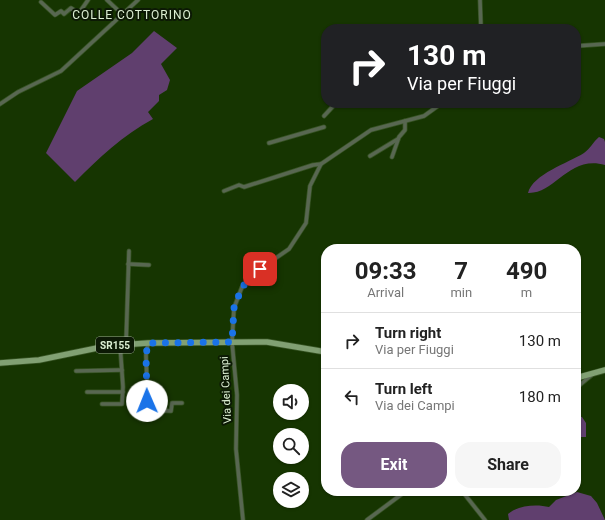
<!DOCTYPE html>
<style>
body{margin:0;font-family:Roboto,sans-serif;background:#f6f6f6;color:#222;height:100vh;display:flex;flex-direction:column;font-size:15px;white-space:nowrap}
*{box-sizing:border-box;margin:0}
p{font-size:13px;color:#767676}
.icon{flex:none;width:22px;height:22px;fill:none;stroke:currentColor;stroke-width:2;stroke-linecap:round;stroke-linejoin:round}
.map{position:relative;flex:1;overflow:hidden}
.details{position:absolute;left:321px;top:244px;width:260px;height:252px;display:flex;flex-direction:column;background:#fff;border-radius:16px;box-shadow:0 1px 3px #0004}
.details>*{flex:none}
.hud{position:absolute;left:321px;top:24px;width:260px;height:84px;border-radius:16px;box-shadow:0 1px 3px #0004;background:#202124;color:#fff;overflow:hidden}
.controls{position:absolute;left:273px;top:384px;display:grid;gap:8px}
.controls a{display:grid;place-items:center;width:36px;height:36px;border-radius:50%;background:#fff;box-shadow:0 1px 3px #0004;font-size:20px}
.pin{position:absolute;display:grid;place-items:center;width:34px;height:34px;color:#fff;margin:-17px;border-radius:8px;box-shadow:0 2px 6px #0006}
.me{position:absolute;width:44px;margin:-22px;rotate:359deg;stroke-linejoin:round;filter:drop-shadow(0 0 3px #0008)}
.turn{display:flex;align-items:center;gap:14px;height:84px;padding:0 20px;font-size:18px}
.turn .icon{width:52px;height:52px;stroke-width:2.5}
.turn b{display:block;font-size:28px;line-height:34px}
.eta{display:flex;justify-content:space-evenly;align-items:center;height:68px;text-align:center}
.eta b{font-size:24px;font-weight:700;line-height:28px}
.cta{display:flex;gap:8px;margin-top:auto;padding:8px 20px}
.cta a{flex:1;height:46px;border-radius:16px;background:#755881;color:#fff;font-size:16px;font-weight:700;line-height:46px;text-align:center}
.cta a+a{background:#f6f6f6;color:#222}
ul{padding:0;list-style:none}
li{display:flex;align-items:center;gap:12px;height:56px;padding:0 20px;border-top:1px solid #e0e0e0}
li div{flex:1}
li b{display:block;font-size:15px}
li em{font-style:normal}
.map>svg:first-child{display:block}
.green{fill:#603f6e}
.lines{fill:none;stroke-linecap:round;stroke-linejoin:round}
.street-casing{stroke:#365323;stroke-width:5}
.primary-casing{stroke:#365323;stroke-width:7}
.street{stroke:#586751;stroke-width:3.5}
.primary{stroke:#81a073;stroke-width:5.5}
.route{stroke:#1a73e8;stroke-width:7;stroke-dasharray:0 12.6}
.labels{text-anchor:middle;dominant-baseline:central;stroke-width:4;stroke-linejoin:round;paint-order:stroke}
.shield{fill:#0c1905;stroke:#9eaf95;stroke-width:1}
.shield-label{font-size:10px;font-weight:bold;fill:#dcefd3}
.street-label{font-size:11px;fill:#dcefd3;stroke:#0c1905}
.neighbourhood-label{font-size:12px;letter-spacing:1px;fill:#dcefd3;stroke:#0c1905}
</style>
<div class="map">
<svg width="605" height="520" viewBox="0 0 605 520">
<rect width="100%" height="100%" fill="#163501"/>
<g class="green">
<path d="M154,31L177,48L161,64L170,80L167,90L159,95V101L148,112L153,119C122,136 100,157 75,182L46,153L77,91L132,53Z"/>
<path d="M599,137L604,139L605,142V165C568,155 556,194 528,193C533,174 568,163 584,153C590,149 593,142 599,137Z"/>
<path d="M576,416L582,417L586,423V437H576Z"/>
<path d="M577,492L591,496L597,503L605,520H509L508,514C518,505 537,504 549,507L556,500Z"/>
</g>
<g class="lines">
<g class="street-casing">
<g id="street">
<path d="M107,0L122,14"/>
<path d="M480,0L481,29"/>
<path d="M41,2L55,15L61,11L64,14L71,8L79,13L88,0"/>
<path d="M576,46L605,44"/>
<path d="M325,80H326"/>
<path d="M0,104L18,92L61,71L138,0"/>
<path d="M324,116L336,103"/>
<path d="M269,143L324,127"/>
<path d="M370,156L398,139"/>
<path d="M392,157L399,137L405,130V121"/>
<path d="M224,191L239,185L244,187L313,165L321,164"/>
<path d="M128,264L149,265"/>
<path d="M148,343L146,355L148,410L171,411L172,403H182"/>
<path d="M126,344L129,251"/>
<path d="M76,371L122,370"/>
<path d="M576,388L593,374"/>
<path d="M87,392H123"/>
<path d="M102,404H122L123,387L120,344"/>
<path d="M462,491L485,520"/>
<path d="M243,520L236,449L237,395L232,342L234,308L242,287L260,269L289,249L306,223L310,186L321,164L371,130L424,116L442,103"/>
<path d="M367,520L406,491"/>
</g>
</g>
<g class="primary-casing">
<g id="primary">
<path d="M0,363L39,360L107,346L148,343L267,342L326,352"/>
<path d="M576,378L605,370"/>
</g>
</g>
<use href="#street" class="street"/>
<use href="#primary" class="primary"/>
</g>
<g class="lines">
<path class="route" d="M147,401L146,355L148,343L232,342L234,308L242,287L260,269"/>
</g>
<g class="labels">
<rect class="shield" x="96" y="337" width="38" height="16" rx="3"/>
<g class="shield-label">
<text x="115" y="345">SR155</text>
</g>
<g class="street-label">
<text transform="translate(226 390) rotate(-93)">Via dei Campi</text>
</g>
<g class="neighbourhood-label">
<text x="132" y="15">COLLE COTTORINO</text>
</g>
</g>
</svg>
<div class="controls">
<a><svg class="icon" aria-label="sound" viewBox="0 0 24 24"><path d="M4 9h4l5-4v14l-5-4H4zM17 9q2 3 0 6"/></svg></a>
<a><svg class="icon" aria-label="search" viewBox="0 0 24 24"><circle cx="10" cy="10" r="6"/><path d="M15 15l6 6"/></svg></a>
<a><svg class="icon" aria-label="layers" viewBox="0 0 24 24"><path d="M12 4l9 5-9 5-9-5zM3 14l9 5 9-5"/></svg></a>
</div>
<div class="pin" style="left:260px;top:269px;background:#d93025"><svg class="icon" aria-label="arrive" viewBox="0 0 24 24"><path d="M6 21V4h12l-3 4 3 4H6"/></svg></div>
<svg class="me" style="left:147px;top:401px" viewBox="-20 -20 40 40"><circle r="19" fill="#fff"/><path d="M0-13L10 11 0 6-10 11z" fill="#1a73e8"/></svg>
<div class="hud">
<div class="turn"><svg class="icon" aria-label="right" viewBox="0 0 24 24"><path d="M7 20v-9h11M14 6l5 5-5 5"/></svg><div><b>130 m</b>Via per Fiuggi</div></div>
</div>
<section class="details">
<div class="eta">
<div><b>09:33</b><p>Arrival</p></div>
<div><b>7</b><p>min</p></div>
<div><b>490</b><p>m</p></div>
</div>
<ul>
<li><svg class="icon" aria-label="right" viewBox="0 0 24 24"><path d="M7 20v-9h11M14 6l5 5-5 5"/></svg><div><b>Turn right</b><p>Via per Fiuggi</p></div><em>130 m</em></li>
<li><svg class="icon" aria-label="left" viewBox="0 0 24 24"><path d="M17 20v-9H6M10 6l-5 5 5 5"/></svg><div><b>Turn left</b><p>Via dei Campi</p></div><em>180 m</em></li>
</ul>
<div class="cta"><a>Exit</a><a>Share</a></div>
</section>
</div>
